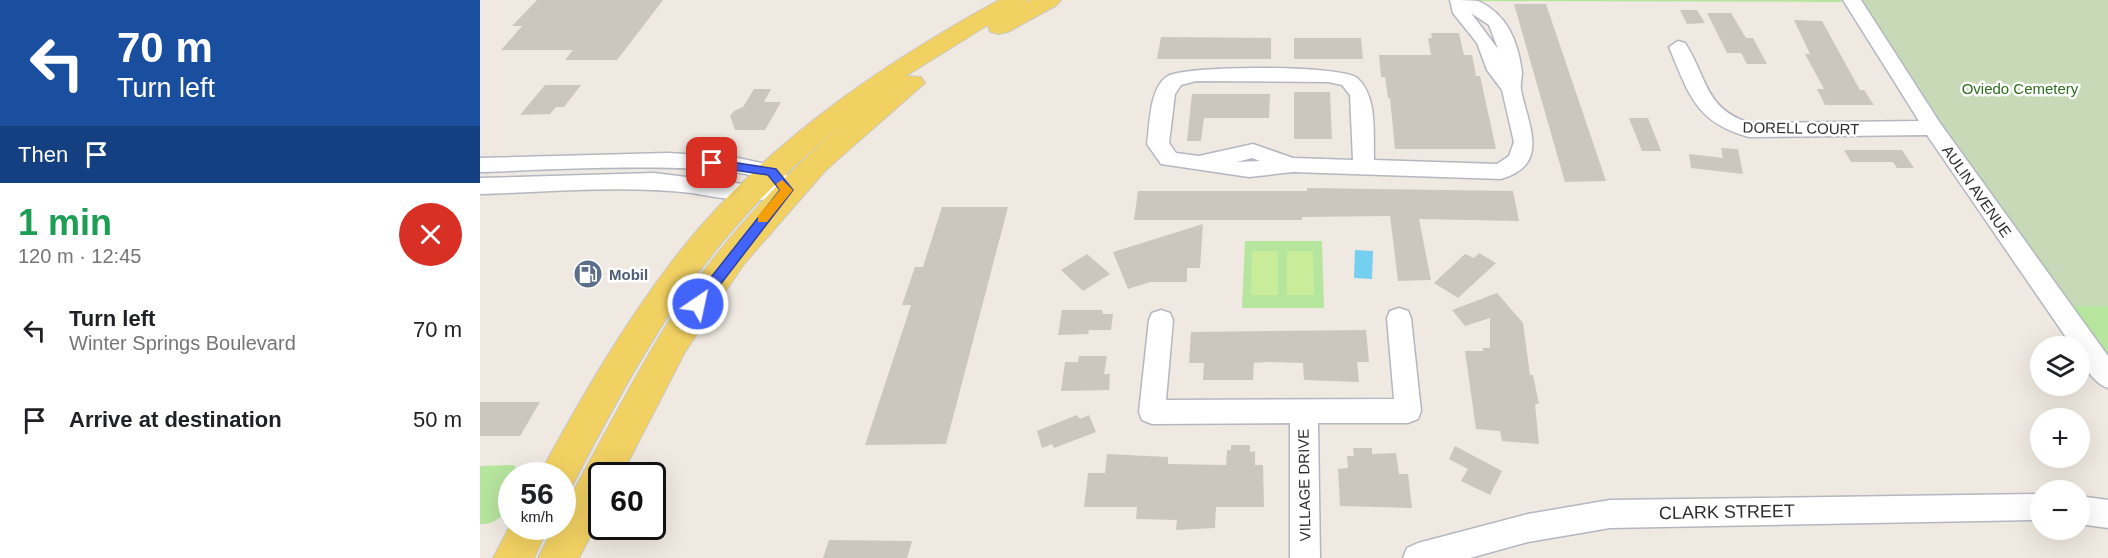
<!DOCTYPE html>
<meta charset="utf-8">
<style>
body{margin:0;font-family:Arial,sans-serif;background:#f6f6f6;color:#202124;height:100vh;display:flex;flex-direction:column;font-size:22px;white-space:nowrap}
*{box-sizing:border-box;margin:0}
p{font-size:20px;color:#757577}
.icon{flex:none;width:33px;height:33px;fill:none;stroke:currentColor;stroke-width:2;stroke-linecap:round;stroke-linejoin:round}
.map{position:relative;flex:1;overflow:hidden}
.sheet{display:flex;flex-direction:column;background:#fff;width:480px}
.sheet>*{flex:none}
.guide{background:#1a4fa0;color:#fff;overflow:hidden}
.controls{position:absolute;left:1550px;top:336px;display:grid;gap:12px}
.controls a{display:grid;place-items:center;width:60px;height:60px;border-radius:50%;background:#fff;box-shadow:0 6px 24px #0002;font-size:30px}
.speed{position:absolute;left:18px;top:462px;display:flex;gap:12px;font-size:30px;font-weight:700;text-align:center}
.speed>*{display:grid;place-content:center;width:78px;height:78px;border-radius:50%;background:#fff;box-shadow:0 6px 24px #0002;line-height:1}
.speed small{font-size:15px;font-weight:400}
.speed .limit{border:3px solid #111;border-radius:9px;background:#fff;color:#111}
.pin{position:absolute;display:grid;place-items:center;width:51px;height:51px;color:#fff;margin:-26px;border-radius:12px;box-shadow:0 3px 9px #0006}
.me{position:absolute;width:66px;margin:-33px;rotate:34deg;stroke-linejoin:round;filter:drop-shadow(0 0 4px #0008)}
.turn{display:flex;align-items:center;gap:21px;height:126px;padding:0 18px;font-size:27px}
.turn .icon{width:78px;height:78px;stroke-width:2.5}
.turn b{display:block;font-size:42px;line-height:51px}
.then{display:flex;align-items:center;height:57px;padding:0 18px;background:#0003;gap:12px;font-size:22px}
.round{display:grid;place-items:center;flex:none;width:63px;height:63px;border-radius:32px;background:#f6f6f6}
.summary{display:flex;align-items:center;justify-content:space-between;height:102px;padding:0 18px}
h1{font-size:36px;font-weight:700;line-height:45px;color:#1e9e55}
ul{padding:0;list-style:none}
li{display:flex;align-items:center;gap:18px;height:90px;padding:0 18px}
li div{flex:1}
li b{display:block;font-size:22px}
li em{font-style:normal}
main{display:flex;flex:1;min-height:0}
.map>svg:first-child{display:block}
.green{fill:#b6e59e}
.cemetery{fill:#c8d9b8}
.pitch{fill:#c9ec9a}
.water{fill:#75cff0}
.building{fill:#cbc7bf}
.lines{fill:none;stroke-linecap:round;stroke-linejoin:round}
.minor-casing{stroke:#b4b7c1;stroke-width:3}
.major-casing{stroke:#c9c9c9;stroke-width:2}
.minor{fill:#fff;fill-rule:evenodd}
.major{fill:#f2d163;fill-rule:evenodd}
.route{fill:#4264fb;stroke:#2b41a3;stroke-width:1.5}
.slow{fill:#f59e0b}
.labels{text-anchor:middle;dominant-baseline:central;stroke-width:5;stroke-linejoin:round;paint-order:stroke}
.park-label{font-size:15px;fill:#2c6e1b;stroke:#fff}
.street-label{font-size:15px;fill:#2e2e2e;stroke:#fff}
.service-label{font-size:15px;font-weight:bold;fill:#4e5e75;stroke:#fff;text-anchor:start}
.near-street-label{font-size:18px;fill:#2e2e2e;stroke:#fff}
</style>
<main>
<section class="sheet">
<div class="guide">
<div class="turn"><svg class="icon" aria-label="left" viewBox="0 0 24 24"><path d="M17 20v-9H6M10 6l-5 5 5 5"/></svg><div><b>70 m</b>Turn left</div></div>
<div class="then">Then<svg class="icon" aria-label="arrive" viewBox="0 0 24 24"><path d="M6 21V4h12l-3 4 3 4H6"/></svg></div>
</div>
<div class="summary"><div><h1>1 min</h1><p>120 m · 12:45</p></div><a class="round" style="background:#d93025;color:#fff"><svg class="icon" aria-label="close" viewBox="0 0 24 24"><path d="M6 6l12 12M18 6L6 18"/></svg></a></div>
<ul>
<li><svg class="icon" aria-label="left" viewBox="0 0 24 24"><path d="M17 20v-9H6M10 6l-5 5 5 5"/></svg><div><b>Turn left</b><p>Winter Springs Boulevard</p></div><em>70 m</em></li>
<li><svg class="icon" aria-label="arrive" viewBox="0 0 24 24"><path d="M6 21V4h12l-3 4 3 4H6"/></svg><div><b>Arrive at destination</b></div><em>50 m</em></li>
</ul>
</section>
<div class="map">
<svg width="1628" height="558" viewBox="0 0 1628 558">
<rect width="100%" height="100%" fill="#efe9e1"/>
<g class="green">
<path d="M1000,0H1361L1362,2L1000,1Z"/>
<path d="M765,241H842L844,308H762Z"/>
<path d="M1588,306H1628V363Z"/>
<path d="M34,465L40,475L32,476C32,496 28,525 0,524V466Z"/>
</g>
<path class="cemetery" d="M1377,0H1628V306H1588L1458,122Z"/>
<g class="pitch">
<path d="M772,251H798V295H771Z"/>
<path d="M807,251H833L834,295H807Z"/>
</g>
<path class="water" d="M875,250L893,251L892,279L874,278Z"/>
<g class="building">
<path d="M57,0H183L137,60H85L93,50H21L42,26H32Z"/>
<path d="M1034,4H1066L1126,181L1085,182Z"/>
<path d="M1200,10H1217L1225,23L1207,24Z"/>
<path d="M1227,13H1251L1266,38H1273L1287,64H1267L1261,53H1247Z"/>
<path d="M1314,20L1342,21L1380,90H1384L1394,105H1345L1337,89H1344L1325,54H1330Z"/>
<path d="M951,33H979L984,55H992L996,76H1000L1016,149H915L910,98H908L905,77H901L899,55H951L948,38H952Z"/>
<path d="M681,37L791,38V59H677Z"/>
<path d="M814,38H881L883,59H814Z"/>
<path d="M65,85H101L84,107H76L70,114L40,115Z"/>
<path d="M274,89H291L284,102H301L285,130H255L250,116L254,111L263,107Z"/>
<path d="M814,92H850L852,139H814Z"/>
<path d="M712,94H790L789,118H724L721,141H707Z"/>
<path d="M1149,118H1168L1181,151H1162Z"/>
<path d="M1241,148L1258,149L1263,174L1211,168L1209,154L1243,158Z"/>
<path d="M1364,150H1422L1434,168H1417L1413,162H1371Z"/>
<path d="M827,188L1033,191L1039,221L939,219L951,280L918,281L910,216L822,217V220H654L658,191H827Z"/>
<path d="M462,207H528L466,444L385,445L431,305H422L435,267H443Z"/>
<path d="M723,224L720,268H707V282H670L648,289L633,252Z"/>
<path d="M999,253L1016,263L978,298L954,283L985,254L994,258Z"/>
<path d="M607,254L630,274L603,291L581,270Z"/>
<path d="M1017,293L1043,323L1050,375H1053L1059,404H1055L1059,444L1022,441L1020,431L996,429L985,351H1004L1002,348H1010V318L985,326L972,310Z"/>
<path d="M582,310H622L623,314H633L631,330H609L608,334L578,335Z"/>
<path d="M886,330L889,362H877L879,382L824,380L823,363L788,362L774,363L773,380H723L724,363H709L711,332Z"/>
<path d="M599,356H627L624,374H630L629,390L581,391L585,362H598Z"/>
<path d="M0,402H60L40,436H0Z"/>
<path d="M597,415L600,419L609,415L616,432L574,448L572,444L562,448L557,431Z"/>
<path d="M751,445H770V452L775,451V465H783L784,507H736L735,528L696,530L697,520L656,519L657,507H604L608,473H625L627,454L688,457V464L746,465L747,450H751Z"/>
<path d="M975,446L1022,471L1010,495L981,481L988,469L969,459Z"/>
<path d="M873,448H892V454L916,453L919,474H928L932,508L860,506L858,469L868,468L867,456H874Z"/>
<path d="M349,540L432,541L427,558H343Z"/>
</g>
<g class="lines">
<g class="minor-casing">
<g id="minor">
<path d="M970,0C978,0 990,0 998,1C1027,14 1038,41 1042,72C1042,78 1040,84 1041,90C1048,125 1071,165 1021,179L813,172L769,177L681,164L667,144C670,125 669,87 688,76C708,65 862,65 877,78C898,96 893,135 894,160L1017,164L1029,156L1034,142L1022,90L1007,70L997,43L973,13ZM991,13L1009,25L1018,49ZM716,81L848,82L862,85L870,95L873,160L813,158L773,144L719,156L696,153L689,143L695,94L701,85ZM772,158L780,161L757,162Z"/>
<path d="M1363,0H1381L1460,123L1628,356V388C1613,383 1599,362 1599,346H1592L1447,135L1269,137C1215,122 1209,94 1189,47L1198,41L1205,43C1227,76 1224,109 1270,123L1439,121Z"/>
<path d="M188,153L253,157L300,167L318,190L315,195L307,198L298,193C285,208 231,196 212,193C142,185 70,192 0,194V178L174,173L271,185L290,184C268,157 44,171 0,172V158Z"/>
<path d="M919,308L928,311L931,318L941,411L938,419L928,423H838L840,558H810V423L672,424L662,420L659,412L669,320L672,313L681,310L690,313L693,320L686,400L914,399L907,318L910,311Z"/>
<path d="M1560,494V520L1130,528L1048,542L990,558H923L927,548L938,543L1048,514L1130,500Z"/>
<path d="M1599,496L1628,500V528L1599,524Z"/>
</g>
</g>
<g class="major-casing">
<g id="major">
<path d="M519,0H548L546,3L551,0H581L577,5L528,32L519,34L510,32L508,25L426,76L441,77L445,83L346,170L264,264L205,352L141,476H122V514L99,558H58L74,526H82V511C119,446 152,379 192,316C245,235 311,166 386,105C340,143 295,181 256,226C187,305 139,396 91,488L82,491V476H60L65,464C104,393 144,324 193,260C279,148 397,67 519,0Z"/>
<path d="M32,522V526H69L54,558H13Z"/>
</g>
</g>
<use href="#minor" class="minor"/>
<use href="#major" class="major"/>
</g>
<path class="route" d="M232,159L296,169L313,190L223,307H213V300L300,190L288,175L227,166L226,163Z"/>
<path class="slow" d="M302,180L313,190L287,222H278V216L300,190L296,184Z"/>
<defs>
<g id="fuel-disc" transform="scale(1.5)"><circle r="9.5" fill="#5c6f8a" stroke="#fff"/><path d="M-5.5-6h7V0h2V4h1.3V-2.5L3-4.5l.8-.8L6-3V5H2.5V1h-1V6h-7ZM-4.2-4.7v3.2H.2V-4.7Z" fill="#fff"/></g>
</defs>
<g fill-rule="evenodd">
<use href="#fuel-disc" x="108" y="274"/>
</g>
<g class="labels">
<g class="park-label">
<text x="1540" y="88">Oviedo Cemetery</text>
</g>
<g class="street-label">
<text transform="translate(1321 128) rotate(1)">DORELL COURT</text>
<text transform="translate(1497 191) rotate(55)">AULIN AVENUE</text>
<text transform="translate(824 485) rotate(-91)">VILLAGE DRIVE</text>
</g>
<g class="service-label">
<text x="129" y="274">Mobil</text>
</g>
<g class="near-street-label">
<text transform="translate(1247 512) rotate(-1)">CLARK STREET</text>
</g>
</g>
</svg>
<div class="controls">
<a><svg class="icon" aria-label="layers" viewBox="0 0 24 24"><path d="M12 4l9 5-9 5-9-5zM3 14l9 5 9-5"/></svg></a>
<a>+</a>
<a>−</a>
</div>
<div class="speed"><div>56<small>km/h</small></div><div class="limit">60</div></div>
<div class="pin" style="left:232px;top:163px;background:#d93025"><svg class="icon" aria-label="arrive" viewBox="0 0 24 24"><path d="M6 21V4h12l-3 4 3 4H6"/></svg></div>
<svg class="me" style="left:218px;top:304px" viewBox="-20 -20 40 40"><circle r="17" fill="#4264fb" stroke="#fff" stroke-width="3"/><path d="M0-11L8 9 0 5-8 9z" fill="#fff"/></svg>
</div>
</main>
